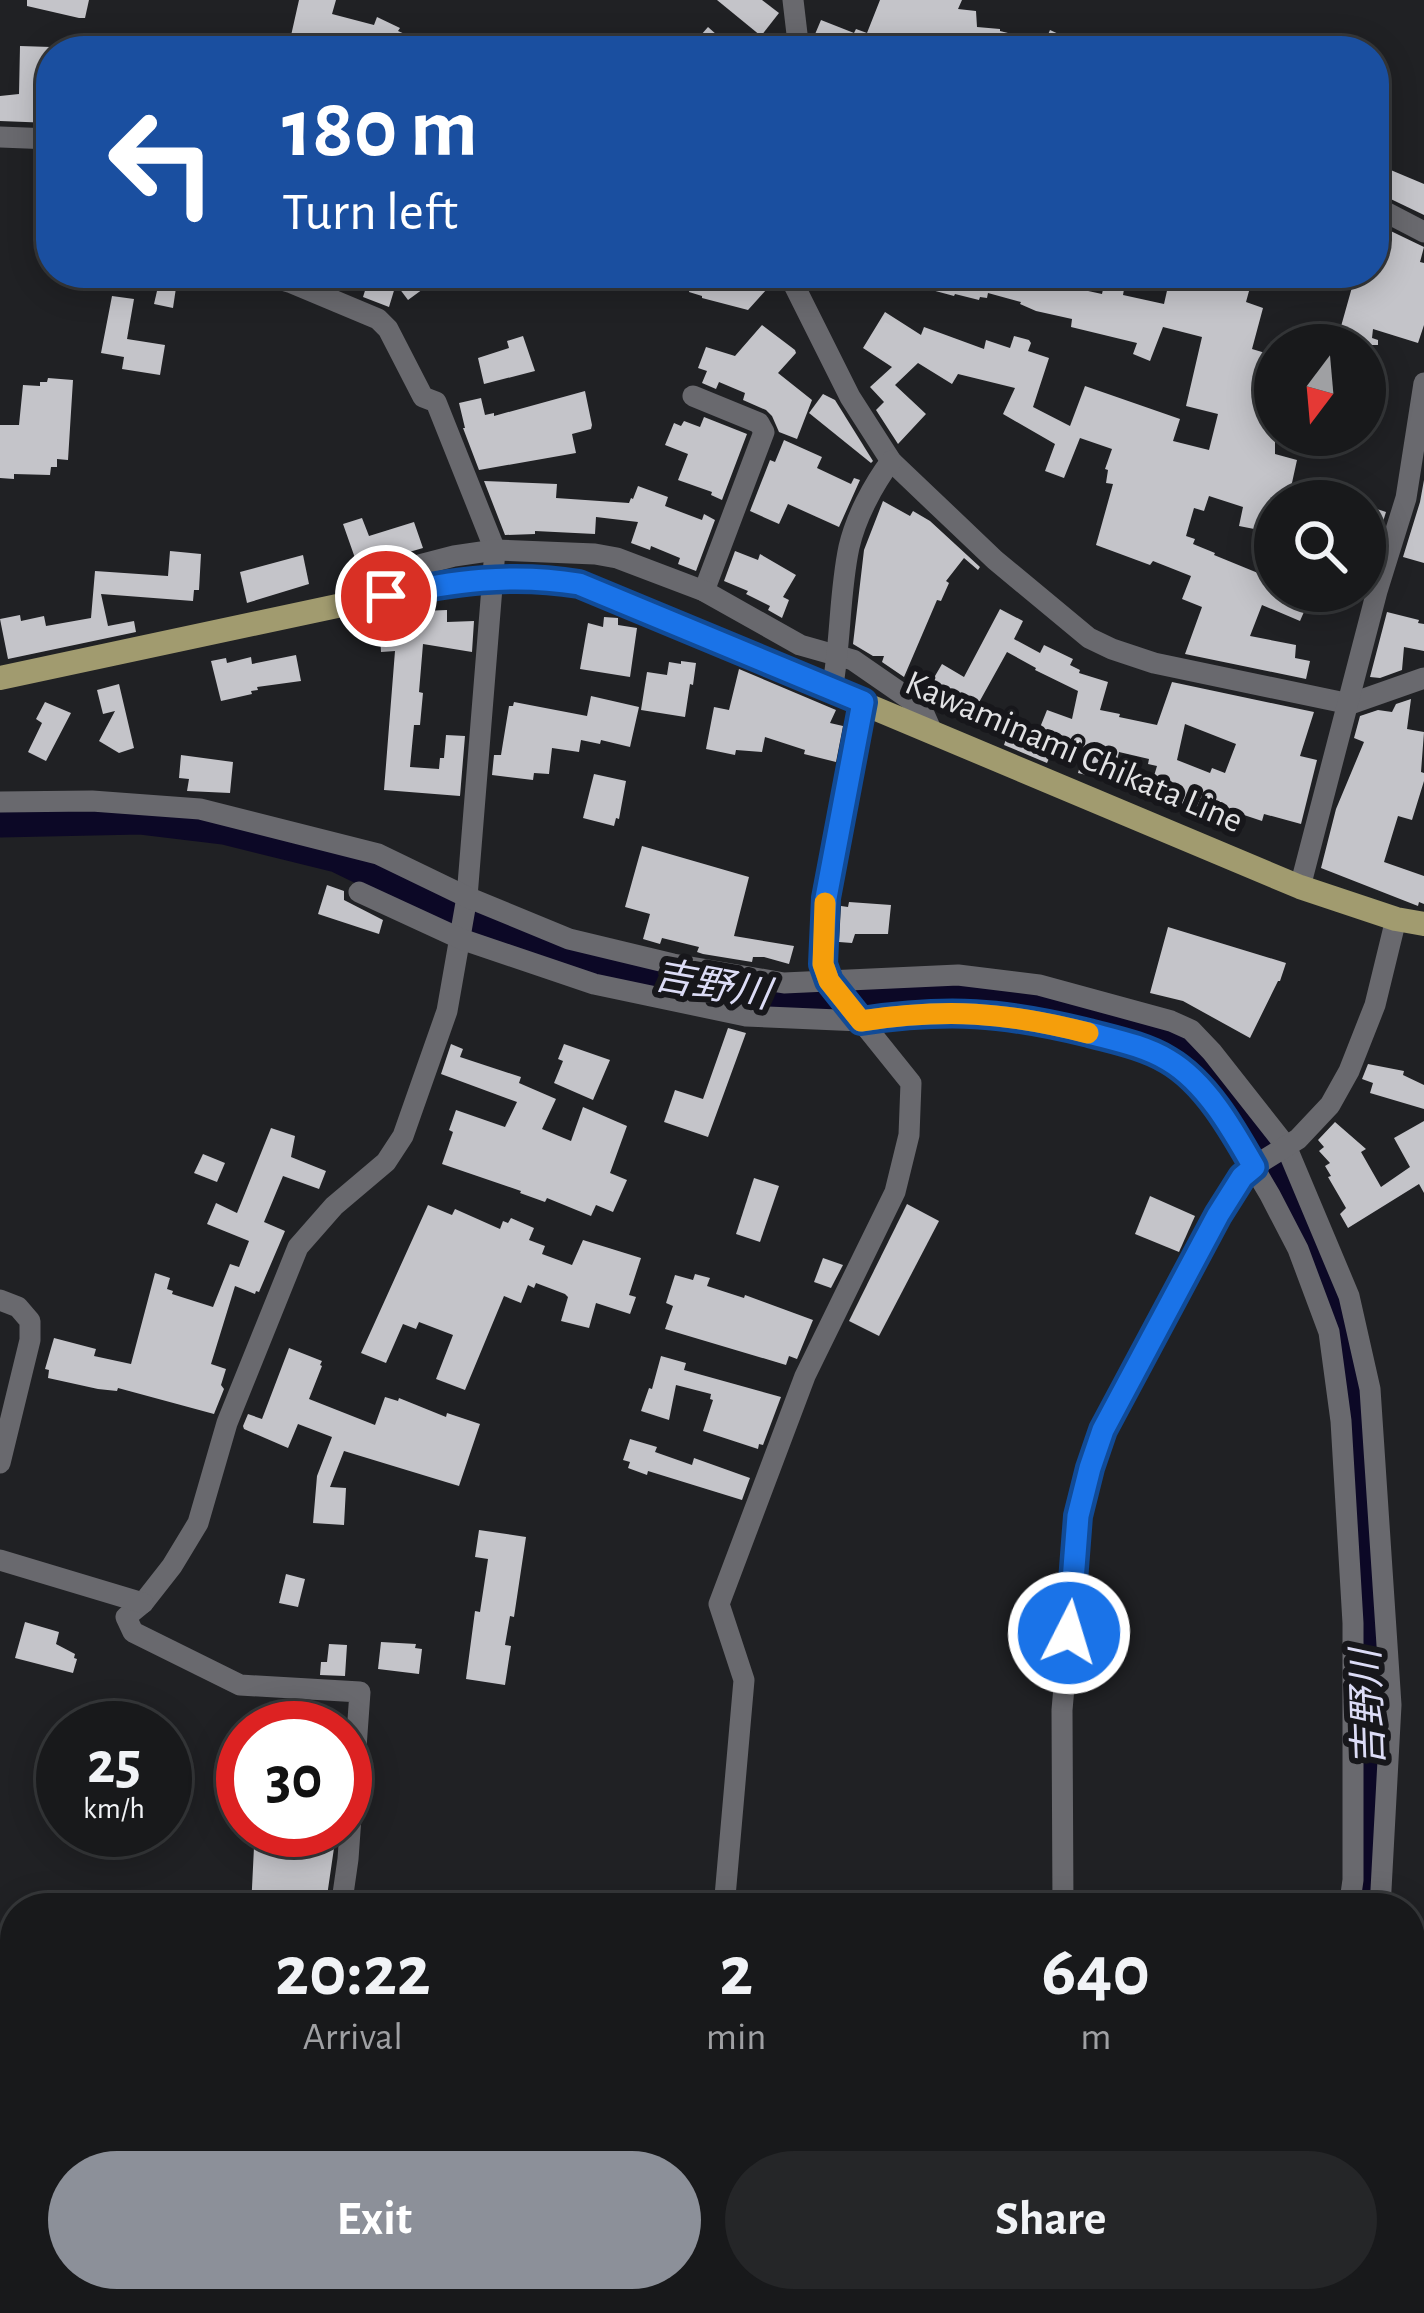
<!DOCTYPE html>
<meta charset="utf-8">
<style>
body{margin:0;font-family:"Alegreya Sans","Noto Sans JP",sans-serif;background:#252628;color:#f1f3f6;height:100vh;display:flex;flex-direction:column;font-size:45px;white-space:nowrap}
*{box-sizing:border-box;margin:0}
p{font-size:39px;color:#9fa0a3}
.icon{flex:none;width:66px;height:66px;fill:none;stroke:currentColor;stroke-width:2;stroke-linecap:round;stroke-linejoin:round}
.map{position:relative;flex:1;overflow:hidden}
.panel{position:absolute;left:0px;top:1893px;width:1425px;height:420px;display:flex;flex-direction:column;background:#18191b;border-radius:48px 48px 0 0;box-shadow:0 6px 30px #0003,0 0 0 3px #36383a}
.panel>*{flex:none}
.guide{position:absolute;left:36px;top:36px;width:1353px;height:252px;border-radius:48px;box-shadow:0 6px 30px #0003,0 0 0 3px #36383a;background:#1a4fa0;color:#fff;overflow:hidden}
.needle{width:78px;rotate:196deg}
.buttons{position:absolute;left:1254px;top:324px;display:grid;gap:24px}
.buttons a{display:grid;place-items:center;width:132px;height:132px;border-radius:50%;background:#18191b;box-shadow:0 6px 30px #0003,0 0 0 3px #36383a;font-size:60px}
.speed{position:absolute;left:36px;top:1701px;display:flex;gap:24px;font-size:60px;font-weight:700;text-align:center}
.speed>*{display:grid;place-content:center;width:156px;height:156px;border-radius:50%;background:#18191b;box-shadow:0 6px 30px #0003,0 0 0 3px #36383a;line-height:1}
.speed small{font-size:30px;font-weight:400}
.speed .limit{border:18px solid #d22;background:#fff;color:#111}
.pin{position:absolute;display:grid;place-items:center;width:102px;height:102px;color:#fff;margin:-51px;border:6px solid #fff;border-radius:50%;box-shadow:0 3px 12px #0007}
.me{position:absolute;width:132px;margin:-66px;rotate:5deg;stroke-linejoin:round;filter:drop-shadow(0 0 9px #0008)}
.turn{display:flex;align-items:center;gap:42px;height:252px;padding:0 48px;font-size:54px}
.turn .icon{width:156px;height:156px;stroke-width:2.5}
.turn b{display:block;font-size:84px;line-height:102px}
.eta{display:flex;justify-content:space-evenly;align-items:center;height:204px;text-align:center}
.eta b{font-size:72px;font-weight:600;line-height:84px}
.button{display:flex;gap:24px;margin-top:auto;padding:24px 48px}
.button a{flex:1;height:138px;border-radius:72px;background:#8c9099;color:#fff;font-size:48px;font-weight:600;line-height:138px;text-align:center}
.button a+a{background:#252628;color:#f1f3f6}
.map>svg:first-child{display:block}
.lines{fill:none;stroke-linecap:round;stroke-linejoin:round}
.river{stroke:#0c0826;stroke-width:33}
.building{fill:#c4c4c9;fill-rule:evenodd}
.minor{stroke:#69696e;stroke-width:21}
.major{stroke:#a19b6f;stroke-width:24}
.route-casing{stroke:#114b97;stroke-width:30}
.route{stroke:#1a73e8;stroke-width:21}
.slow{stroke:#f59e0b;stroke-width:21}
.labels{text-anchor:middle;dominant-baseline:central;stroke-width:12;stroke-linejoin:round;paint-order:stroke}
.street-label{font-size:36px;fill:#e2e2e4;stroke:#17171b}
.water-label{font-size:39px;font-style:italic;fill:#dcdcf6;stroke:#17171b}
</style>
<div class="map">
<svg width="1424" height="2313" viewBox="0 0 1424 2313">
<rect width="100%" height="100%" fill="#202124"/>
<g class="lines">
<g class="river">
<path d="M0,821L141,818L224,828L337,856L485,928L555,955L691,986L784,1003L827,1005L942,993L995,997L1080,1015L1165,1038L1188,1049L1235,1106L1286,1182L1345,1333L1350,1364L1363,1506L1374,1740L1364,1908"/>
<path d="M1336,2313L1337,2298"/>
</g>
</g>
<g class="building">
<path d="M27,0H89L85,18H79L27,6Z"/>
<path d="M299,0H336L332,14L374,25L377,17L400,28L398,31L414,38L408,51H299L288,49Z"/>
<path d="M717,0H762L779,13L761,36Z"/>
<path d="M880,0H962L958,9L976,11L977,27L1000,29V31L1012,34L1016,51H814L813,39L821,20L854,33L856,29L867,33Z"/>
<path d="M708,27L735,51H687Z"/>
<path d="M1050,30L1093,50V51H1061L1044,44Z"/>
<path d="M20,46L51,47V123L0,121V96L19,94Z"/>
<path d="M1374,163L1424,184V215L1374,191Z"/>
<path d="M1374,223L1424,247L1420,262L1424,263V325L1418,343L1373,329L1372,338L1378,340V345H1327L1331,328L1340,330L1356,273L1374,278Z"/>
<path d="M375,273H445L408,300L396,284L389,307L363,297L369,278L373,279Z"/>
<path d="M708,273H715L767,289L748,310L702,298V296L689,292L694,274L707,277Z"/>
<path d="M888,273H979L978,276L1010,284L1013,273H1044L1042,281L1102,294L1105,280L1125,284L1123,295L1164,304L1171,273H1254L1246,302L1263,308L1252,349L1275,356V454L1297,460L1288,501H1275V533L1239,526L1243,507L1209,496L1204,511L1194,508L1186,536L1195,539L1193,544L1215,553L1214,555L1275,580L1270,591H1313L1300,621L1262,605L1250,636L1296,645L1295,658L1310,661L1306,679L1185,654L1202,607L1182,599L1191,576L1153,561L1150,565L1096,545L1113,484L1106,483L1108,470L1105,469L1112,449L1080,438L1064,478L1045,471L1055,444L1003,414L1015,388L958,374L952,384L918,363L895,385L926,414L898,444L876,410L884,402L870,387L892,367L863,348L885,312L921,335L924,327L984,349L986,340L1010,348L1014,336L1029,340L1031,343L1028,351L1049,358L1033,407L1070,426L1085,386L1180,419L1173,441L1209,450L1218,414L1186,406L1202,337L1163,327L1150,361L1133,354L1137,343L1071,327L1072,319L1036,311L1020,304L1021,302L988,293L987,298L980,297L979,300L955,294L954,296L887,278Z"/>
<path d="M160,278L177,281L173,308L154,304Z"/>
<path d="M112,296L134,299L127,339L165,345L160,375L122,369L124,357L101,353Z"/>
<path d="M762,325L795,350L796,353L778,373L812,400L797,439L779,432L772,416L766,410L743,400L745,393L719,382L716,389L702,383L707,371L698,368L706,347L735,356Z"/>
<path d="M523,336L535,371L484,384L478,358L509,348L507,341Z"/>
<path d="M48,378L73,380L68,460L57,459V467H51L50,475L14,474V479L0,478V425H19L23,385L40,386V382H47Z"/>
<path d="M585,391L592,425L591,429L572,434L576,453L479,470L463,428H465L459,403L481,398L485,415L494,413V416Z"/>
<path d="M823,394L835,400L873,461L871,463L809,413Z"/>
<path d="M704,417L747,434L722,500L711,495L712,492L678,480L688,454L665,445L674,423L681,426L684,421L700,427Z"/>
<path d="M784,440L822,457L817,468L851,484L854,478L860,480L839,527L788,504L779,524L750,511L770,460L775,462Z"/>
<path d="M1424,480V563L1403,557L1420,502Z"/>
<path d="M484,481L557,484L556,498L629,503L631,498L633,499L638,486L668,497L665,506L702,520L704,514L715,520L696,571L678,564L680,558L651,546L650,550L631,543L638,522L596,517L595,534L535,531V534L505,535Z"/>
<path d="M883,501L910,516L913,511L930,521L980,567L978,570L964,558L946,581L949,583L941,601L937,600L904,677L882,662L884,656H873L853,644L864,550Z"/>
<path d="M1365,505L1386,512L1365,579Z"/>
<path d="M362,518L369,536L414,522L423,548L399,555L376,567L377,570L361,575L343,524Z"/>
<path d="M170,551L201,554L199,590H194L193,601L101,594L108,626L134,621L136,632L8,659L0,619L20,615L21,621L44,616L46,626L91,618L95,571L168,576Z"/>
<path d="M735,551L758,560L760,554L796,575L783,597L789,600L782,618L768,610L770,606L746,594L748,591L724,581Z"/>
<path d="M303,555L309,584L247,603L240,572Z"/>
<path d="M1000,609L1023,621L1014,639L1040,653L1044,645L1073,659L1070,665L1080,670L1079,673L1108,682L1100,710L1120,714L1119,717L1157,725L1172,682L1314,712L1300,756L1317,760L1301,824L1264,814L1262,821L1244,815L1241,828L1213,821L1214,818L1181,806L1184,796L1151,786L1157,766L1148,764L1149,759L1119,752L1112,781L1078,773L1083,755L1053,749L1047,763L1004,745L1006,739L1003,737L1014,719L1039,730L1047,710L1072,719L1078,691L1035,670L1036,668L1007,652L972,715L937,697L939,694L928,688L942,664L964,677ZM1185,724L1236,744L1225,773L1212,768L1210,773L1177,760Z"/>
<path d="M447,610V622L474,621L472,652L423,644L419,692L423,693L420,725H414L410,767L439,769L440,758H444L446,735L465,736L460,796L384,790L395,651L381,652L379,614L394,611V615L423,613V611Z"/>
<path d="M1387,612L1419,620L1418,623L1424,624V651L1404,647L1402,670L1380,678L1370,677Z"/>
<path d="M604,617L618,618V625L637,628L630,677L580,669L588,623L603,627Z"/>
<path d="M296,655L301,681L257,687L258,690L251,691L252,694L221,701L211,661L226,658L227,663L251,657L252,664Z"/>
<path d="M681,661L696,663L693,685L690,684L685,717L641,710L647,672L667,675L669,662L681,664Z"/>
<path d="M739,669L836,710L830,723L843,726L836,762L804,754L805,750L765,737L762,752L736,750L735,755L706,749L714,707L729,710Z"/>
<path d="M119,684L134,748L119,753L99,741L115,711L103,714L97,690Z"/>
<path d="M591,696L639,707L630,747L601,740L600,744L581,740L579,752L552,748L549,774L534,773L533,780L492,775L494,755H501L509,706H513L514,702L587,716Z"/>
<path d="M1411,699L1407,729L1424,732L1421,772L1424,773V781L1412,820L1398,816L1384,862L1424,876V904L1419,902L1418,906L1321,868L1336,809L1364,742L1354,738L1360,716L1378,710L1392,712L1396,704Z"/>
<path d="M45,702L71,713L46,761L28,752L42,723L36,719Z"/>
<path d="M181,755L233,762L230,793L187,791L189,779L179,778Z"/>
<path d="M594,774L626,781L619,819L616,818L614,826L583,818Z"/>
<path d="M642,846L749,877L734,936L794,946L789,964L764,957H753L752,962L703,954L697,952L699,947L662,938L660,944L643,939L650,914L625,907Z"/>
<path d="M327,885L344,891V900L383,920L379,934L318,914Z"/>
<path d="M849,902L891,905L888,934H855L852,943L839,942L841,906L848,907Z"/>
<path d="M1168,927L1286,963L1280,981H1278L1250,1038L1183,1001L1150,993Z"/>
<path d="M728,1028L746,1033L708,1137L664,1122L675,1090L703,1099Z"/>
<path d="M451,1044L463,1049L460,1057L521,1077L519,1083L556,1099L542,1129L571,1141L583,1107L627,1126L610,1173L627,1180L613,1212L596,1205L591,1216L547,1198L545,1202L520,1193L521,1191L442,1164L453,1132L449,1130L456,1110L505,1127L517,1102L441,1074Z"/>
<path d="M564,1044L610,1060L593,1100L554,1083L563,1061L558,1059Z"/>
<path d="M1368,1064L1404,1071L1403,1075L1424,1085V1109L1370,1093L1373,1083L1362,1079Z"/>
<path d="M1424,1121V1193L1419,1184L1348,1228L1340,1214L1346,1208L1328,1177L1331,1176L1325,1166L1330,1163L1319,1151L1324,1147L1318,1140L1335,1122L1366,1149L1361,1152L1381,1187L1410,1167L1394,1138Z"/>
<path d="M271,1128L295,1136L291,1157L326,1171L319,1189L283,1176L264,1222L285,1231L259,1292L256,1291L255,1294L235,1286L211,1364L226,1369L221,1385L224,1389L214,1414L118,1388L117,1391L98,1389L48,1378L49,1370L45,1369L54,1338L96,1349L94,1356L131,1364L155,1273L170,1278L167,1289L173,1291L172,1294L213,1307L230,1264L239,1267L249,1241L207,1224L216,1203L237,1213Z"/>
<path d="M203,1154L225,1163L217,1182L194,1173Z"/>
<path d="M754,1178L779,1186L760,1242L736,1234Z"/>
<path d="M1150,1196L1195,1216L1179,1252L1135,1234Z"/>
<path d="M907,1204L939,1221L879,1336L849,1321Z"/>
<path d="M428,1205L452,1215L455,1209L500,1229L503,1221L508,1223L511,1218L534,1228L529,1240L545,1246L542,1254L572,1265L583,1240L641,1258L629,1295L636,1297L630,1314L596,1303L589,1328L561,1321L568,1297L565,1294L536,1283L534,1288L528,1285L521,1303L504,1296L465,1390L436,1379L453,1335L419,1322L416,1329L403,1324L386,1363L361,1353Z"/>
<path d="M823,1258L843,1265L831,1288L814,1282Z"/>
<path d="M695,1274L710,1278L707,1286L744,1298L745,1295L813,1320L797,1359L789,1356L786,1365L665,1329L673,1306L666,1303L675,1275L693,1280Z"/>
<path d="M289,1348L322,1361L320,1365L322,1366L309,1399L375,1425L385,1397L398,1401L399,1398L446,1417L447,1413L480,1424L459,1486L344,1451L330,1487L346,1488L344,1525L313,1523L317,1476L332,1437L298,1424L288,1448L244,1429L243,1426L248,1414L262,1419Z"/>
<path d="M661,1356L686,1363L684,1370L781,1397L763,1445L759,1444L758,1449L703,1431L713,1400L710,1399L711,1394L676,1385L669,1420L641,1411L649,1388L652,1389Z"/>
<path d="M630,1439L657,1447L655,1452L692,1465L694,1458L750,1478L742,1500L648,1471L647,1475L628,1468L630,1462L623,1460Z"/>
<path d="M479,1530L526,1537L514,1617L510,1616L505,1645L511,1646L505,1685L466,1679L475,1611L480,1612L488,1559L475,1557Z"/>
<path d="M286,1574L305,1579L298,1607L279,1603Z"/>
<path d="M25,1622L59,1632L56,1644L75,1654L74,1658L77,1659L73,1673L15,1658Z"/>
<path d="M381,1642L416,1644L415,1648L422,1649L419,1674L378,1669Z"/>
<path d="M329,1644L347,1645L345,1676L320,1675L321,1662H327Z"/>
<path d="M307,1841L328,1844L327,1847L334,1848L326,1903L316,1901V1908H251L254,1847H264V1842L306,1846Z"/>
</g>
<g class="lines">
<g class="minor">
<path d="M793,0L799,51"/>
<path d="M0,137L51,139"/>
<path d="M1374,206L1424,232"/>
<path d="M258,273L292,283L378,319L388,329L423,397L436,402L495,550L467,897L447,1011L403,1136L386,1162L334,1206L298,1247L227,1423L198,1523L172,1566L143,1603L126,1617L133,1632L240,1685L360,1692L348,1859L341,1908"/>
<path d="M788,273L850,397L891,461L995,560L1089,638L1112,649L1154,663L1350,704L1424,678"/>
<path d="M693,396L759,423L764,432L704,591"/>
<path d="M386,596L391,578L404,569L454,556L495,550L595,554L617,558L704,591L800,645L853,660L921,707L932,732"/>
<path d="M832,690C841,643 839,594 849,547C856,517 873,485 891,461"/>
<path d="M0,802L92,801L200,809L378,854L467,897L569,939L673,964L784,983L958,975L1039,985L1171,1021L1191,1030L1212,1052L1286,1146L1349,1296L1370,1389L1391,1705L1380,1908"/>
<path d="M1300,887L1377,591L1406,498L1424,383"/>
<path d="M359,892L461,939L594,984L746,1016L861,1021L910,1013L944,1012L982,1013L1039,1020L1144,1049L1168,1060L1188,1074L1229,1126L1270,1195L1298,1249L1329,1332L1341,1421L1353,1623V1880L1349,1908"/>
<path d="M0,1300L18,1307L30,1321V1340L0,1463"/>
<path d="M0,1560L143,1603"/>
<path d="M724,1908L744,1680L719,1604L805,1376L895,1192L909,1135L911,1083L829,981L823,964L826,898L863,702"/>
<path d="M1063,1908L1062,1710L1079,1516L1090,1468L1103,1430L1218,1215L1242,1177L1248,1170L1298,1139L1330,1105L1349,1071L1375,1005L1396,919"/>
<path d="M0,1965L15,1963"/>
<path d="M282,2313L284,2298"/>
<path d="M695,2313L696,2298"/>
<path d="M1040,2313L1041,2298"/>
<path d="M1315,2313L1316,2298"/>
<path d="M1348,2313L1349,2298"/>
</g>
<path class="major" d="M0,678L445,583L536,577L579,584L1300,887L1396,919L1424,924"/>
</g>
<g class="lines">
<g class="route-casing">
<path id="route" d="M386,596C452,581 512,573 579,584L863,702L826,898L823,964L829,981L861,1021C949,1008 1003,1012 1089,1033C1115,1040 1145,1046 1168,1060C1206,1082 1233,1130 1254,1167L1242,1177L1218,1215L1103,1430L1090,1468L1078,1516L1069,1633"/>
</g>
<use href="#route" class="route"/>
<path class="slow" d="M825,903L823,964L829,981L861,1021C946,1008 1005,1012 1088,1033"/>
</g>
<g class="labels">
<g class="street-label">
<text transform="translate(1074 752) rotate(23)">Kawaminami Chikata Line</text>
</g>
<g class="water-label">
<text transform="translate(712 986) rotate(10)">吉野川</text>
<text transform="translate(1369 1708) rotate(-92)">吉野川</text>
</g>
</g>
</svg>
<div class="buttons">
<a><svg class="needle" viewBox="-14 -14 28 28"><path d="M0-13l5 13h-10z" fill="#e53935"/><path d="M0 13l5-13h-10z" fill="#9fa0a3"/></svg></a>
<a><svg class="icon" aria-label="search" viewBox="0 0 24 24"><circle cx="10" cy="10" r="6"/><path d="M15 15l6 6"/></svg></a>
</div>
<div class="speed"><div>25<small>km/h</small></div><div class="limit">30</div></div>
<div class="pin" style="left:386px;top:596px;background:#d93025"><svg class="icon" aria-label="arrive" viewBox="0 0 24 24"><path d="M6 21V4h12l-3 4 3 4H6"/></svg></div>
<svg class="me" style="left:1069px;top:1633px" viewBox="-20 -20 40 40"><circle r="17" fill="#1a73e8" stroke="#fff" stroke-width="3"/><path d="M0-11L8 9 0 5-8 9z" fill="#fff"/></svg>
<div class="guide">
<div class="turn"><svg class="icon" aria-label="left" viewBox="0 0 24 24"><path d="M17 20v-9H6M10 6l-5 5 5 5"/></svg><div><b>180 m</b>Turn left</div></div>
</div>
<section class="panel">
<div class="eta">
<div><b>20:22</b><p>Arrival</p></div>
<div><b>2</b><p>min</p></div>
<div><b>640</b><p>m</p></div>
</div>
<div class="button"><a>Exit</a><a>Share</a></div>
</section>
</div>
